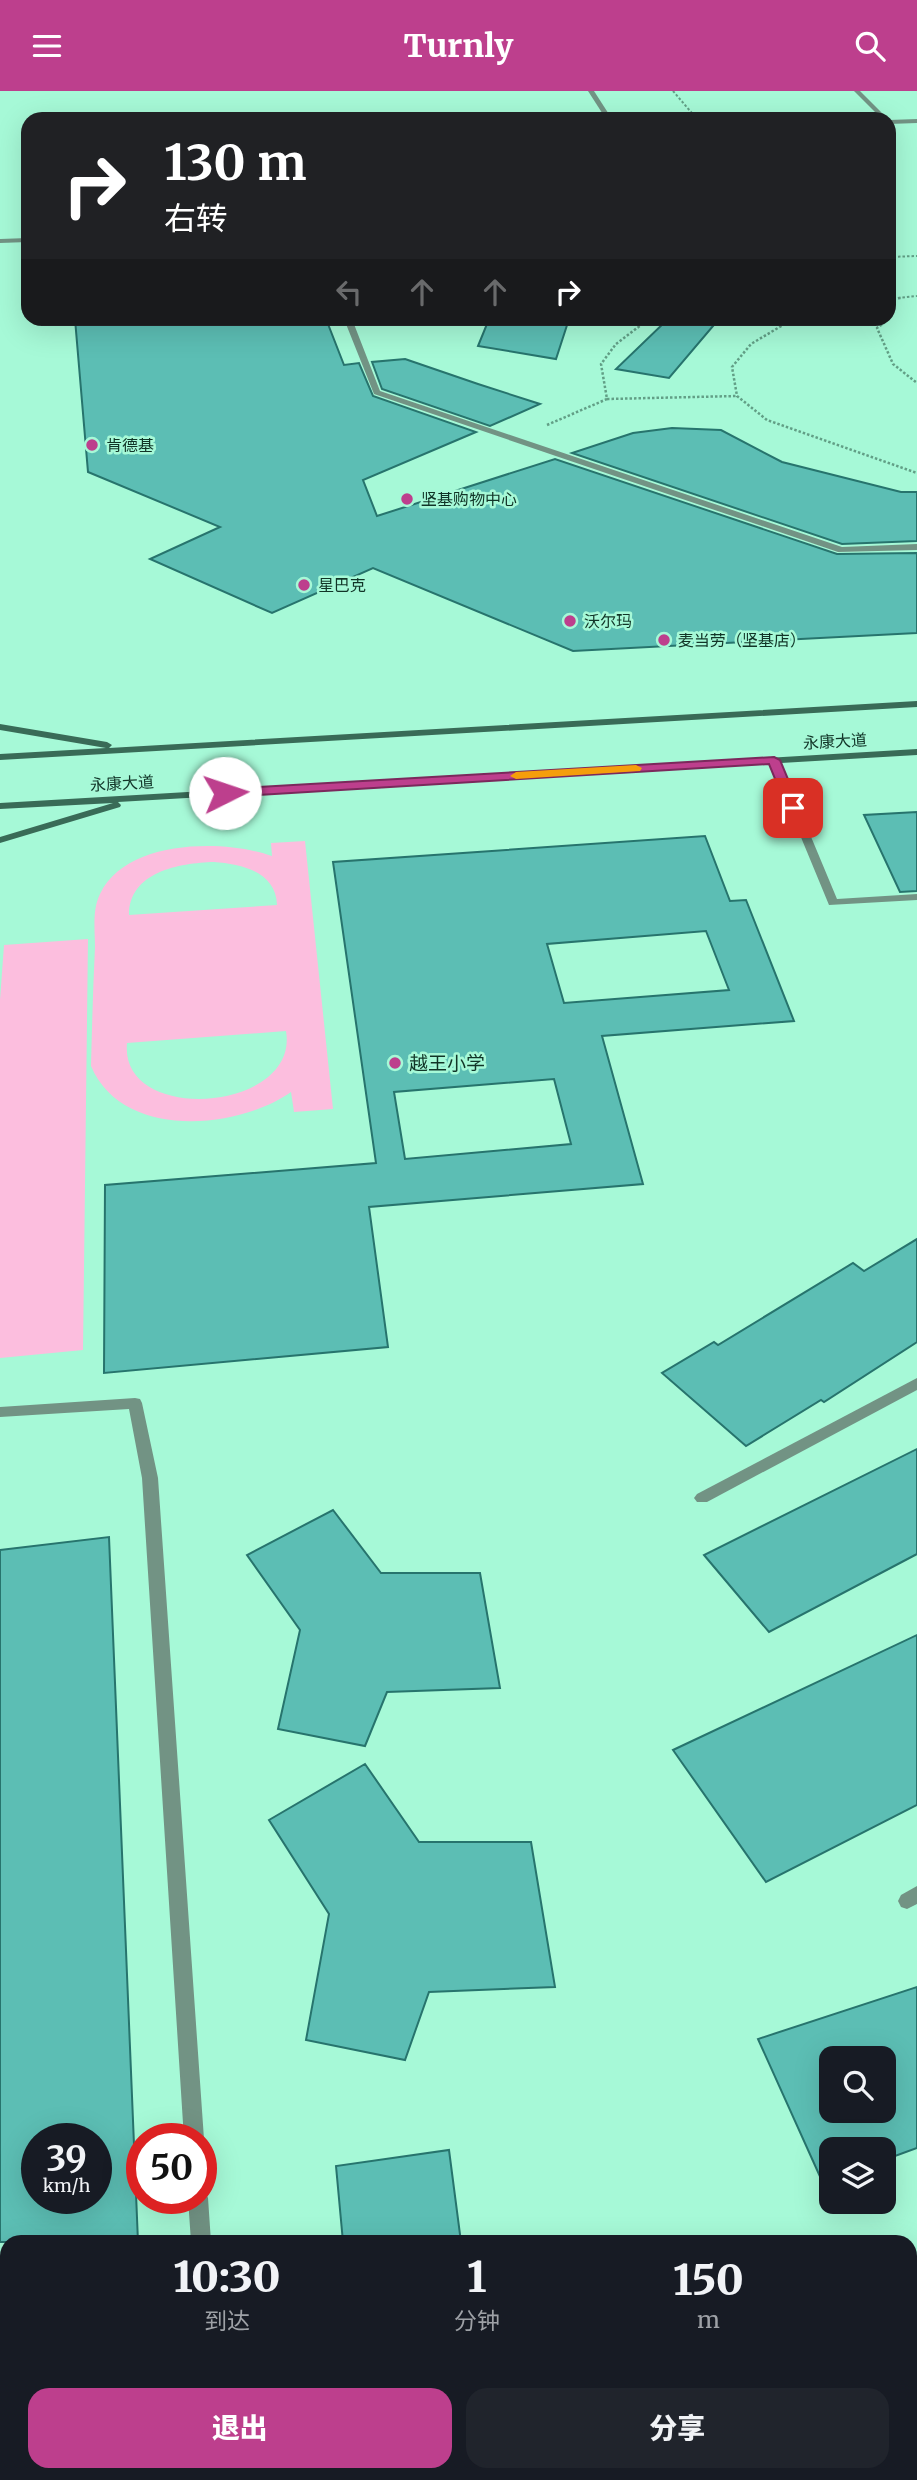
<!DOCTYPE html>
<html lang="zh">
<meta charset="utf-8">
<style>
body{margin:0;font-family:Merriweather,"Noto Sans SC",serif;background:#20242c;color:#f1f3f6;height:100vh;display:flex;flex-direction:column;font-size:26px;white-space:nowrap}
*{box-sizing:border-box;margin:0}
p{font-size:23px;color:#9ea1a6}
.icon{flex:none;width:38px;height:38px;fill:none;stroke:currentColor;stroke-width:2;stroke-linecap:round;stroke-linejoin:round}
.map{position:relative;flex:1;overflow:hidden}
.panel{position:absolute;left:0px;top:2144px;width:917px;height:247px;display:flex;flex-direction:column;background:#171b24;border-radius:21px 21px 0 0;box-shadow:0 7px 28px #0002}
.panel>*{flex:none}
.guide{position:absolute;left:21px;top:21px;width:875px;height:214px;border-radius:21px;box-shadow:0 7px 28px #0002;background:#202124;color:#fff;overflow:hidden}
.fabs{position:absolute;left:819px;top:1955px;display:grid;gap:14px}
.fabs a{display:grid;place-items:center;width:77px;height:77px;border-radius:14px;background:#171b24;box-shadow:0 7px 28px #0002;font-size:35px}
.speed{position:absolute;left:21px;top:2032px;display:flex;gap:14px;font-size:35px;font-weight:700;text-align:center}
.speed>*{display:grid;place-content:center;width:91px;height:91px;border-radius:50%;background:#171b24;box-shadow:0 7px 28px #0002;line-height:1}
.speed small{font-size:18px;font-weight:400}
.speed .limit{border:10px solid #d22;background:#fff;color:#111}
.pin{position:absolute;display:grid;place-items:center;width:60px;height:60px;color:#fff;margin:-30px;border-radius:14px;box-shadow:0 4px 10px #0006}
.me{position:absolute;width:77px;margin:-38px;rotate:86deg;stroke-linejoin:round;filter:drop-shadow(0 0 5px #0008)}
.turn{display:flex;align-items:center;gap:24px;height:147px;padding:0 28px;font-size:32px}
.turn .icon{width:91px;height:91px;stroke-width:2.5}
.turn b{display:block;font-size:49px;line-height:60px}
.lanes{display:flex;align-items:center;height:66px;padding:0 28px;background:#0003;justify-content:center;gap:35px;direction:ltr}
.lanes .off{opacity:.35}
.eta{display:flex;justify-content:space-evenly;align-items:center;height:119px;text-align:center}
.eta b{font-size:42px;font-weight:800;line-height:49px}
.action{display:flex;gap:14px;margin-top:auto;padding:14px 28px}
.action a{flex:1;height:80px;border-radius:21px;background:#bd3f8d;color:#fff;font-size:28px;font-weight:800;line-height:80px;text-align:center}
.action a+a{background:#20242c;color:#f1f3f6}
header{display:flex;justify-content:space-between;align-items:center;height:91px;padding:0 28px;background:#bd3f8d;color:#fff;font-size:32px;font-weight:800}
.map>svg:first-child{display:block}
.green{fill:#fcbede;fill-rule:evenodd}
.building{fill:#5cbeb4;stroke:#27746d;stroke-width:2;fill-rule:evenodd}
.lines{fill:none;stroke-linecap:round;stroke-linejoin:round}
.path-far1{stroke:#629f86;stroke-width:2;stroke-dasharray:2.5 2;stroke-linecap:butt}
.path{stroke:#629f86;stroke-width:2.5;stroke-dasharray:2.5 2;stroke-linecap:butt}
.service{fill:#729384;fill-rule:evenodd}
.minor{fill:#729384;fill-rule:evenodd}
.secondary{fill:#396b57;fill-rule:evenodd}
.route{fill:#bd3f8d;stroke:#7b295c;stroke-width:2}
.slow{fill:#f59e0b}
.poi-dot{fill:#bd3f8d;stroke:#a6f9d7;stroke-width:2.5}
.labels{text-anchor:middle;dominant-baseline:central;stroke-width:5;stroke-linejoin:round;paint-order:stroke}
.far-poi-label{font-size:16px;fill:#113427;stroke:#a6f9d7;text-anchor:start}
.far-street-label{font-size:16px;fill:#113427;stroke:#a6f9d7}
.poi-label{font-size:19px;fill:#113427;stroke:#a6f9d7;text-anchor:start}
</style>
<header><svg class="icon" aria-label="menu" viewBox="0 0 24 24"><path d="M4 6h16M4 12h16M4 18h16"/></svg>Turnly<svg class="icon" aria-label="search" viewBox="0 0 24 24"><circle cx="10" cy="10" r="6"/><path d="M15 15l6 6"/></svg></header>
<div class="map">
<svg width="917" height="2389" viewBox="0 0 917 2389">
<rect width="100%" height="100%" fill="#a6f9d7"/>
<g class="green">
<path d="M305,750L333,1018L294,1021L291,1001C237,1039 122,1049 91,975C92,936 93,896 95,856C95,840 92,819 100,803C126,748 224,748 272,765L271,752ZM214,771C242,773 276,781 277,814L129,824C129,781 179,772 214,771ZM286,940C300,1021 119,1035 127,952Z"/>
<path d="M88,848L83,1259L0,1267V909L4,854Z"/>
</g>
<g class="building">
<path d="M75,228H326L344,274L359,272L373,305L476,341L363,389L377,425L555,368L837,463L917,462V542L573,560L373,477L272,522L150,468L220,436L88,381Z"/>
<path d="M489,228H569L556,268L478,255Z"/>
<path d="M668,228H719L669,287L616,278Z"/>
<path d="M405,268L478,293L540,313L490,335L382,298L372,271Z"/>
<path d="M672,337L721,339L782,371L901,401H917V450L842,453L572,362L633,342Z"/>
<path d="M917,721V800L900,801L864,724Z"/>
<path d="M705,745L730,810L746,809L794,930L602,945L643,1093L369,1116L388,1256L104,1282L105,1094L376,1072L333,771ZM706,840L729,899L564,912L547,853ZM554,988L571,1053L405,1068L394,1001Z"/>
<path d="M917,1148V1251L824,1311L821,1309L746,1355L662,1282L714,1251L718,1254L853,1172L864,1180Z"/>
<path d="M917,1358V1463L769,1541L704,1464Z"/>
<path d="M333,1419L381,1482H480L500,1597L387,1601L365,1655L278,1638L300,1539L247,1464Z"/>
<path d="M109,1446L138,2151H0V1459ZM37,2048H96V2107H37Z"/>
<path d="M917,1544V1714L766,1791L673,1659Z"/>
<path d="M365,1673L419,1751H531L555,1896L429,1901L405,1969L306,1949L329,1823L269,1729Z"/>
<path d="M917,1896V2057L884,2069V2058H831V2087L822,2090L758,1948ZM831,1967H884V2020H831Z"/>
<path d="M449,2059L461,2151H343L336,2075Z"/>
</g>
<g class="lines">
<g class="path-far1">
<path d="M673,0L697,28"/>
<path d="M889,166L917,165"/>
<path d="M889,208L917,205"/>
</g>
<g class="path">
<path d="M889,208L901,207"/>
<path d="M889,217H893L889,227"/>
<path d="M793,228L751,253L732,276L737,305L767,329L917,382"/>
<path d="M889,228L877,237L893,273L917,292"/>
<path d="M607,308L737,305"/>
<path d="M547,334L607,308L601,273L616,253L649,228"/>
</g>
<path class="service" d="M344,228H352L380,300L842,456L917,453V459L838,461L374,303Z"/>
<g class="minor">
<path d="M588,0H594L612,28H606Z"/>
<path d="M854,0H860L888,28H882Z"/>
<path d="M917,28V32L889,33V29Z"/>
<path d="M28,147V151L0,152V148Z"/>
<path d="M774,666L779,669L837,808L917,803V809L829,814L769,669Z"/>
<path d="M917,1287V1299L707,1411H697L694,1407L697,1403Z"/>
<path d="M135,1307L140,1308L142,1312L158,1387L204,2048L201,2055V2048H184L142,1387L129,1318L0,1326V1316Z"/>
<path d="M917,1795V1813L907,1818L901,1816L898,1810L901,1804Z"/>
<path d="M201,2098L205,2100L208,2107L211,2151H191L188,2107H201Z"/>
<path d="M7,2267V2289L0,2290V2268Z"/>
<path d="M206,2384H228L229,2389H207Z"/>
</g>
<g class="secondary">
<path d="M917,610V616L0,669V663L106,657L0,639V633L107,651L112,654L109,657Z"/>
<path d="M917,658V664L118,711L121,714L120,716L0,752V746L113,712L0,718V712Z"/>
</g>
</g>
<path class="route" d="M774,666L780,669L800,717L798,719L787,717L769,673L225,706L219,702L225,698Z"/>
<path class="slow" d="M636,674L642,677L640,680L516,688L510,685L516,681Z"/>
<g class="poi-dot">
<circle cx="92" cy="354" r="7"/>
<circle cx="407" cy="408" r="7"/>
<circle cx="304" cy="494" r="7"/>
<circle cx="570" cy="530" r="7"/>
<circle cx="664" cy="549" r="7"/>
<circle cx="395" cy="972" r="7"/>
</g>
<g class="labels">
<g class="far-poi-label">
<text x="106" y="354">肯德基</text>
<text x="421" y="408">坚基购物中心</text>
<text x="318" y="494">星巴克</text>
<text x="584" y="530">沃尔玛</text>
<text x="678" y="549">麦当劳（坚基店）</text>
</g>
<g class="far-street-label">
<text transform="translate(835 650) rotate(-3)">永康大道</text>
<text transform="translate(122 692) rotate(-3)">永康大道</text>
</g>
<g class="poi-label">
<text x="409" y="972">越王小学</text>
</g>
</g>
</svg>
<div class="fabs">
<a><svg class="icon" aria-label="search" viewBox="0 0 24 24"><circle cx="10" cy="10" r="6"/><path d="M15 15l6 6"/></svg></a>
<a><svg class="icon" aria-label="layers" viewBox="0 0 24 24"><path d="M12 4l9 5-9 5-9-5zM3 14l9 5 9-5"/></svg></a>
</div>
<div class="speed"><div>39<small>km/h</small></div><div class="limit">50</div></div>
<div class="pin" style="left:793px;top:717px;background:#d93025"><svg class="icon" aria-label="arrive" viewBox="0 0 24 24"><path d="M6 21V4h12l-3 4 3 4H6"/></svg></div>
<svg class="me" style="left:225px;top:702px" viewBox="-20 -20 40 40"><circle r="19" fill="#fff"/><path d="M0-13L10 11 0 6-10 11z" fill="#bd3f8d"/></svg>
<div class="guide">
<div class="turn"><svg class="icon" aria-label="right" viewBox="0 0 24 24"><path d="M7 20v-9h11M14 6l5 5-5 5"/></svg><div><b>130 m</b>右转</div></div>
<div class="lanes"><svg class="icon off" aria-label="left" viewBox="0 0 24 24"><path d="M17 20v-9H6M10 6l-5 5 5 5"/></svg><svg class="icon off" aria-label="ahead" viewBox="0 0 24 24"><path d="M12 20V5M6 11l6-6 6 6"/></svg><svg class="icon off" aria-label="ahead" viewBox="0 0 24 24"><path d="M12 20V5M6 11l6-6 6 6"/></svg><svg class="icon" aria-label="right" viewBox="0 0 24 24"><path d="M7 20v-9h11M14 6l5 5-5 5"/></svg></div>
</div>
<section class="panel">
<div class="eta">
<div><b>10:30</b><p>到达</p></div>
<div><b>1</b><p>分钟</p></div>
<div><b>150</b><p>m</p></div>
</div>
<div class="action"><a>退出</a><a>分享</a></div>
</section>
</div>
